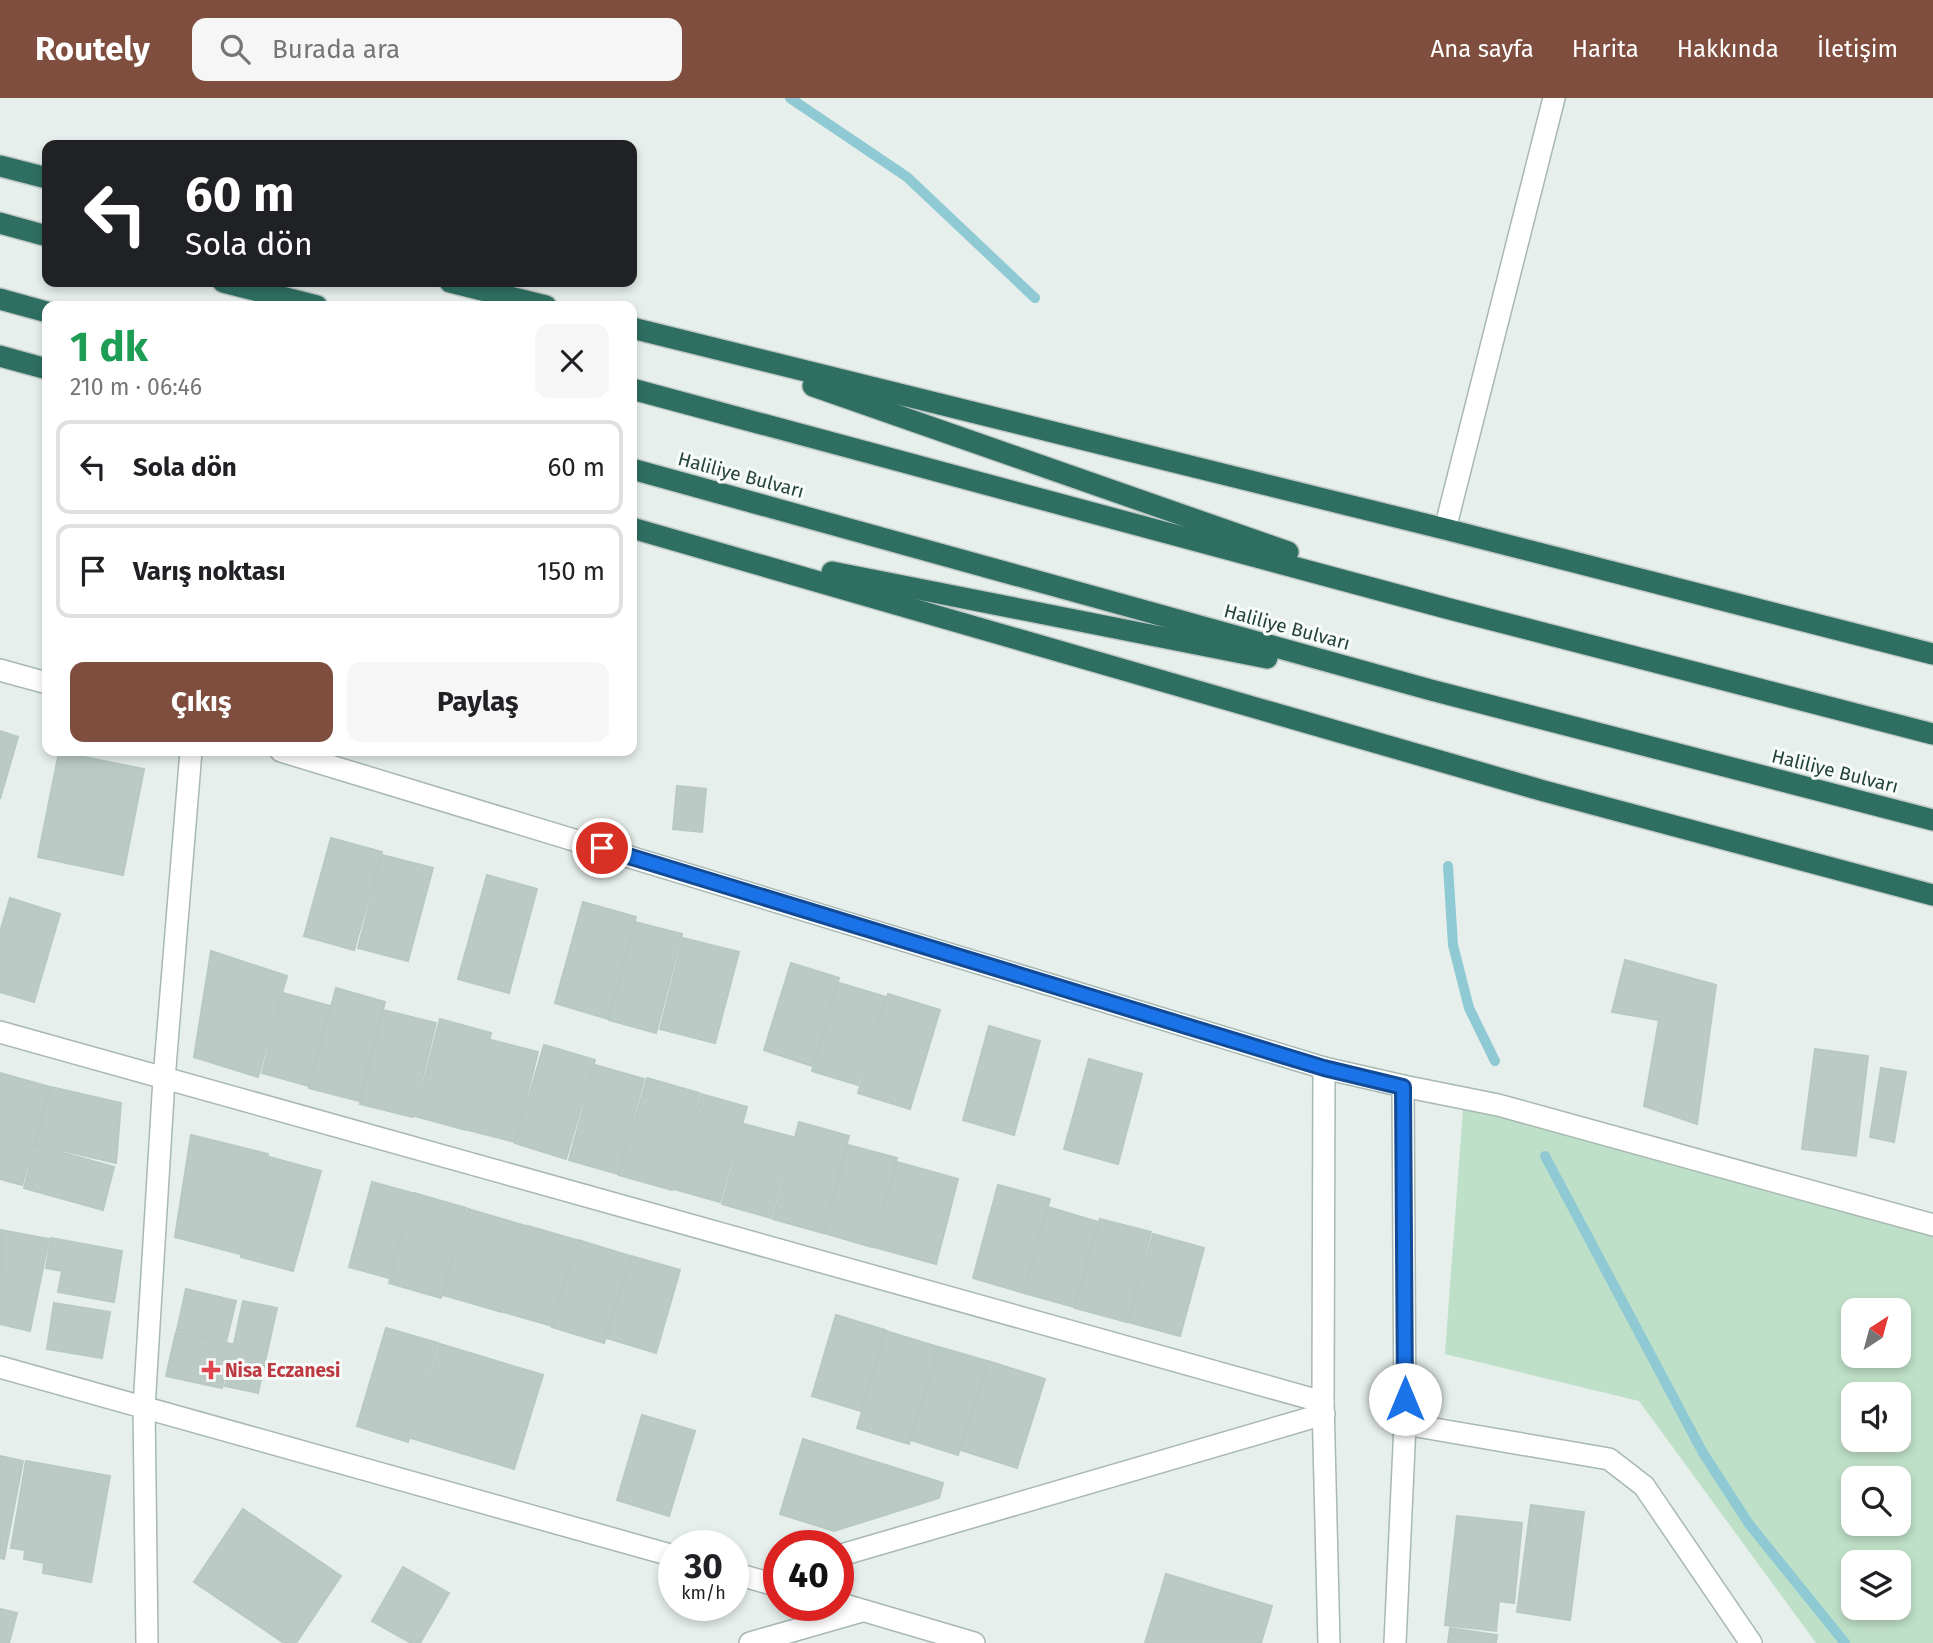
<!DOCTYPE html>
<html lang="tr">
<meta charset="utf-8">
<style>
body{margin:0;font-family:"Fira Sans",sans-serif;background:#f6f6f6;color:#202124;height:100vh;display:flex;flex-direction:column;font-size:26px;white-space:nowrap}
*{box-sizing:border-box;margin:0}
p{font-size:23px;color:#757577}
.icon{flex:none;width:38px;height:38px;fill:none;stroke:currentColor;stroke-width:2;stroke-linecap:round;stroke-linejoin:round}
.map{position:relative;flex:1;overflow:hidden}
.sheet{position:absolute;left:42px;top:203px;width:595px;height:455px;display:flex;flex-direction:column;background:#fff;border-radius:14px;box-shadow:0 4px 10px #0003}
.sheet>*{flex:none}
.top-card{position:absolute;left:42px;top:42px;width:595px;height:147px;border-radius:14px;box-shadow:0 4px 10px #0003;background:#202124;color:#fff;overflow:hidden}
.needle{width:46px;rotate:36deg}
.fabs{position:absolute;left:1841px;top:1200px;display:grid;gap:14px}
.fabs a{display:grid;place-items:center;width:70px;height:70px;border-radius:14px;background:#fff;box-shadow:0 4px 10px #0003;font-size:35px}
.speed{position:absolute;left:658px;top:1432px;display:flex;gap:14px;font-size:35px;font-weight:700;text-align:center}
.speed>*{display:grid;place-content:center;width:91px;height:91px;border-radius:50%;background:#fff;box-shadow:0 4px 10px #0003;line-height:1}
.speed small{font-size:18px;font-weight:400}
.speed .limit{border:10px solid #d22;background:#fff;color:#111}
.pin{position:absolute;display:grid;place-items:center;width:60px;height:60px;color:#fff;margin:-30px;border:4px solid #fff;border-radius:50%;box-shadow:0 2px 7px #0007}
.me{position:absolute;width:77px;margin:-38px;rotate:0deg;stroke-linejoin:round;filter:drop-shadow(0 0 5px #0008)}
.turn{display:flex;align-items:center;gap:24px;height:147px;padding:0 28px;font-size:32px}
.turn .icon{width:91px;height:91px;stroke-width:2.5}
.turn b{display:block;font-size:49px;line-height:60px}
.round{display:grid;place-items:center;flex:none;width:74px;height:74px;border-radius:14px;background:#f6f6f6}
.headline{display:flex;align-items:center;justify-content:space-between;height:119px;padding:0 28px}
h1{font-size:42px;font-weight:700;line-height:52px;color:#1e9e55}
.button{display:flex;gap:14px;margin-top:auto;padding:14px 28px}
.button a{flex:1;height:80px;border-radius:14px;background:#7f4e3f;color:#fff;font-size:28px;font-weight:700;line-height:80px;text-align:center}
.button a+a{background:#f6f6f6;color:#202124}
ul{padding:0;list-style:none}
li{display:flex;align-items:center;gap:21px;height:94px;margin:0 14px 10px;padding:0 14px;border:4px solid #e0e0e0;border-radius:14px}
li div{flex:1}
li b{display:block;font-size:26px}
li em{font-style:normal}
header{display:flex;align-items:center;gap:42px;box-sizing:border-box;height:98px;padding:0 35px;background:#7f4e3f;color:#fff}
header strong{font-size:33px}
nav{display:flex;gap:38px;margin-inline-start:auto;font-size:24px}
.search{width:490px;height:63px;background:#f6f6f6;display:flex;align-items:center;gap:18px;box-sizing:border-box;padding:0 24px;border-radius:14px;color:#757577;font-size:26px}
.map>svg:first-child{display:block}
.green{fill:#bfe0c8;fill-rule:evenodd}
.lines{fill:none;stroke-linecap:round;stroke-linejoin:round}
.stream{stroke:#8ec9d4;stroke-width:10}
.building{fill:#bbcac4;stroke:#b8c9c2;stroke-width:2}
.minor-casing{stroke:#a8b8b2;stroke-width:24}
.highway-casing{stroke:#c2cac8;stroke-width:24}
.minor{stroke:#fff;stroke-width:21}
.highway{stroke:#2f6f62;stroke-width:21}
.route-casing{stroke:#114b97;stroke-width:18}
.route{stroke:#1a73e8;stroke-width:12}
.health-dot{fill:#e0444e;stroke:#f7fbf9;stroke-width:2.5}
.labels{text-anchor:middle;dominant-baseline:central;stroke-width:6;stroke-linejoin:round;paint-order:stroke}
.street-label{font-size:19px;fill:#24423a;stroke:#f7fbf9}
.health-label{font-size:19px;font-weight:bold;fill:#be3a42;stroke:#f7fbf9;text-anchor:start}
</style>
<header>
<strong>Routely</strong>
<div class="search"><svg class="icon" aria-label="search" viewBox="0 0 24 24"><circle cx="10" cy="10" r="6"/><path d="M15 15l6 6"/></svg>Burada ara</div>
<nav><a>Ana sayfa</a><a>Harita</a><a>Hakkında</a><a>İletişim</a></nav>
</header>
<div class="map">
<svg width="1933" height="1545" viewBox="0 0 1933 1545">
<rect width="100%" height="100%" fill="#e6efeb"/>
<path class="green" d="M1464,997L1933,1135V1545H1816L1639,1303L1445,1256ZM1853,1213H1899V1258H1853ZM1853,1297H1899V1342H1853ZM1853,1381H1899V1426H1853ZM1853,1465H1899V1510H1853Z"/>
<g class="lines">
<g class="stream">
<path d="M790,0L907,79L1035,200"/>
<path d="M1448,768L1453,847L1469,910L1495,963"/>
<path d="M1545,1058L1703,1355L1749,1426L1845,1545"/>
</g>
</g>
<g class="building">
<path d="M0,633L18,639L0,701Z"/>
<path d="M59,654L144,671L123,777L38,759Z"/>
<path d="M677,688L706,691L702,734L673,731Z"/>
<path d="M331,740L382,754L354,852L304,838Z"/>
<path d="M382,757L433,770L408,863L358,850Z"/>
<path d="M487,777L537,791L509,895L458,881Z"/>
<path d="M10,800L60,816L34,904L0,894V834Z"/>
<path d="M583,804L636,819L608,921L555,905Z"/>
<path d="M635,824L682,836L656,935L609,922Z"/>
<path d="M683,840L739,854L715,945L660,931Z"/>
<path d="M211,853L287,878L258,979L194,959Z"/>
<path d="M1625,862L1716,887L1697,1026L1644,1008L1659,922L1612,914Z"/>
<path d="M791,865L839,880L812,968L764,952Z"/>
<path d="M839,885L886,899L858,987L812,973Z"/>
<path d="M336,890L385,904L359,1003L309,990Z"/>
<path d="M283,895L330,908L309,988L262,975Z"/>
<path d="M888,896L940,912L910,1011L858,995Z"/>
<path d="M383,912L436,925L413,1019L360,1006Z"/>
<path d="M440,921L491,935L466,1032L415,1018Z"/>
<path d="M989,928L1040,943L1014,1037L963,1022Z"/>
<path d="M491,942L538,954L515,1044L468,1032Z"/>
<path d="M544,947L595,962L566,1061L515,1045Z"/>
<path d="M1815,951L1868,958L1856,1058L1802,1051Z"/>
<path d="M1089,961L1142,976L1118,1066L1064,1051Z"/>
<path d="M595,967L644,981L618,1076L569,1062Z"/>
<path d="M1881,970L1906,974L1894,1044L1870,1039Z"/>
<path d="M0,975L50,989L22,1087L0,1081Z"/>
<path d="M647,980L699,995L672,1092L619,1077Z"/>
<path d="M51,989L121,1005L116,1065L35,1046Z"/>
<path d="M701,996L747,1009L720,1104L674,1091Z"/>
<path d="M799,1024L849,1038L823,1135L773,1121Z"/>
<path d="M744,1026L793,1039L771,1120L722,1106Z"/>
<path d="M191,1037L268,1056L240,1156L175,1139Z"/>
<path d="M35,1047L114,1069L103,1112L24,1090Z"/>
<path d="M848,1047L897,1060L872,1149L824,1135Z"/>
<path d="M269,1059L321,1073L293,1173L241,1159Z"/>
<path d="M897,1064L958,1081L936,1166L874,1149Z"/>
<path d="M372,1084L412,1095L389,1180L349,1169Z"/>
<path d="M998,1087L1050,1101L1024,1195L973,1180Z"/>
<path d="M414,1095L466,1110L441,1200L389,1185Z"/>
<path d="M1048,1109L1098,1124L1074,1209L1024,1195Z"/>
<path d="M468,1111L526,1128L502,1214L443,1197Z"/>
<path d="M1100,1121L1151,1134L1127,1224L1075,1210Z"/>
<path d="M528,1128L576,1142L552,1228L504,1214Z"/>
<path d="M1,1132L49,1141L30,1233L0,1226Z"/>
<path d="M1153,1136L1204,1150L1180,1238L1128,1224Z"/>
<path d="M51,1140L122,1153L114,1204L58,1194L62,1173L46,1170Z"/>
<path d="M578,1142L630,1158L604,1245L552,1229Z"/>
<path d="M631,1158L680,1172L656,1255L607,1240Z"/>
<path d="M186,1191L236,1203L226,1244L177,1232Z"/>
<path d="M243,1203L277,1210L258,1295L225,1288Z"/>
<path d="M54,1205L110,1214L102,1260L47,1251Z"/>
<path d="M836,1217L885,1232L861,1313L812,1298Z"/>
<path d="M386,1230L438,1245L408,1344L357,1328Z"/>
<path d="M886,1233L938,1249L909,1346L857,1330Z"/>
<path d="M176,1234L232,1246L222,1290L166,1278Z"/>
<path d="M440,1246L543,1277L514,1371L411,1340Z"/>
<path d="M939,1249L987,1263L958,1357L911,1342Z"/>
<path d="M988,1263L1045,1281L1017,1370L961,1352Z"/>
<path d="M642,1317L695,1333L669,1418L617,1402Z"/>
<path d="M803,1341L943,1385L939,1400L834,1433L780,1416Z"/>
<path d="M0,1358L23,1363L4,1461L0,1460Z"/>
<path d="M26,1363L110,1378L91,1484L43,1475L44,1465L24,1461L25,1452L11,1450Z"/>
<path d="M1531,1407L1584,1414L1570,1522L1517,1514Z"/>
<path d="M243,1411L341,1478L296,1545H284L194,1484Z"/>
<path d="M1457,1418L1522,1425L1514,1505L1499,1503L1496,1533L1445,1527Z"/>
<path d="M403,1469L449,1495L420,1545H411L372,1523Z"/>
<path d="M1166,1476L1272,1508L1261,1545H1145Z"/>
<path d="M0,1511L17,1515L9,1545H0Z"/>
<path d="M1450,1530L1497,1537L1496,1545H1448Z"/>
</g>
<g class="lines">
<g class="minor-casing">
<g id="minor">
<path d="M1445,431L1554,0"/>
<path d="M0,572L47,585"/>
<path d="M281,653L1324,970L1403,988L1498,1007L1933,1127"/>
<path d="M0,934L1323,1304"/>
<path d="M1324,970L1323,1304L1329,1545"/>
<path d="M0,1269L674,1458"/>
<path d="M1405,1326L1609,1361L1644,1388L1751,1545"/>
<path d="M838,1458L1324,1316"/>
<path d="M733,1475L779,1488"/>
<path d="M838,1505L974,1545"/>
<path d="M147,1545L144,1309L164,981L191,653"/>
<path d="M750,1545L862,1513"/>
<path d="M1395,1545L1405,1326L1403,988"/>
</g>
</g>
<g class="highway-casing">
<g id="highway">
<path d="M0,68L47,80"/>
<path d="M0,125L47,138"/>
<path d="M223,184L317,208"/>
<path d="M450,184L546,208"/>
<path d="M0,201L47,214"/>
<path d="M632,230L1445,431L1933,556"/>
<path d="M0,258L47,271"/>
<path d="M813,288L1288,454"/>
<path d="M632,291L1446,510L1933,636"/>
<path d="M632,371L1431,592L1933,722"/>
<path d="M632,430L1544,693L1933,797"/>
<path d="M832,474L1267,560"/>
</g>
</g>
<use href="#minor" class="minor"/>
<use href="#highway" class="highway"/>
</g>
<g class="lines">
<g class="route-casing">
<path id="route" d="M602,750L1324,970L1403,989L1405,1301"/>
</g>
<use href="#route" class="route"/>
</g>
<path class="health-dot" d="M207.5 1261.5h7v7h7v7h-7v7h-7v-7h-7v-7h7z"/>
<g class="labels">
<g class="street-label">
<text transform="translate(741 377) rotate(15)">Haliliye Bulvarı</text>
<text transform="translate(1287 529) rotate(15)">Haliliye Bulvarı</text>
<text transform="translate(1835 673) rotate(14)">Haliliye Bulvarı</text>
</g>
<g class="health-label">
<text x="225" y="1272">Nisa Eczanesi</text>
</g>
</g>
</svg>
<div class="fabs">
<a><svg class="needle" viewBox="-14 -14 28 28"><path d="M0-13l5 13h-10z" fill="#e53935"/><path d="M0 13l5-13h-10z" fill="#757577"/></svg></a>
<a><svg class="icon" aria-label="sound" viewBox="0 0 24 24"><path d="M4 9h4l5-4v14l-5-4H4zM17 9q2 3 0 6"/></svg></a>
<a><svg class="icon" aria-label="search" viewBox="0 0 24 24"><circle cx="10" cy="10" r="6"/><path d="M15 15l6 6"/></svg></a>
<a><svg class="icon" aria-label="layers" viewBox="0 0 24 24"><path d="M12 4l9 5-9 5-9-5zM3 14l9 5 9-5"/></svg></a>
</div>
<div class="speed"><div>30<small>km/h</small></div><div class="limit">40</div></div>
<div class="pin" style="left:602px;top:750px;background:#d93025"><svg class="icon" aria-label="arrive" viewBox="0 0 24 24"><path d="M6 21V4h12l-3 4 3 4H6"/></svg></div>
<svg class="me" style="left:1405px;top:1301px" viewBox="-20 -20 40 40"><circle r="19" fill="#fff"/><path d="M0-13L10 11 0 6-10 11z" fill="#1a73e8"/></svg>
<div class="top-card">
<div class="turn"><svg class="icon" aria-label="left" viewBox="0 0 24 24"><path d="M17 20v-9H6M10 6l-5 5 5 5"/></svg><div><b>60 m</b>Sola dön</div></div>
</div>
<section class="sheet">
<div class="headline"><div><h1>1 dk</h1><p>210 m · 06:46</p></div><a class="round"><svg class="icon" aria-label="close" viewBox="0 0 24 24"><path d="M6 6l12 12M18 6L6 18"/></svg></a></div>
<ul>
<li><svg class="icon" aria-label="left" viewBox="0 0 24 24"><path d="M17 20v-9H6M10 6l-5 5 5 5"/></svg><div><b>Sola dön</b></div><em>60 m</em></li>
<li><svg class="icon" aria-label="arrive" viewBox="0 0 24 24"><path d="M6 21V4h12l-3 4 3 4H6"/></svg><div><b>Varış noktası</b></div><em>150 m</em></li>
</ul>
<div class="button"><a>Çıkış</a><a>Paylaş</a></div>
</section>
</div>
